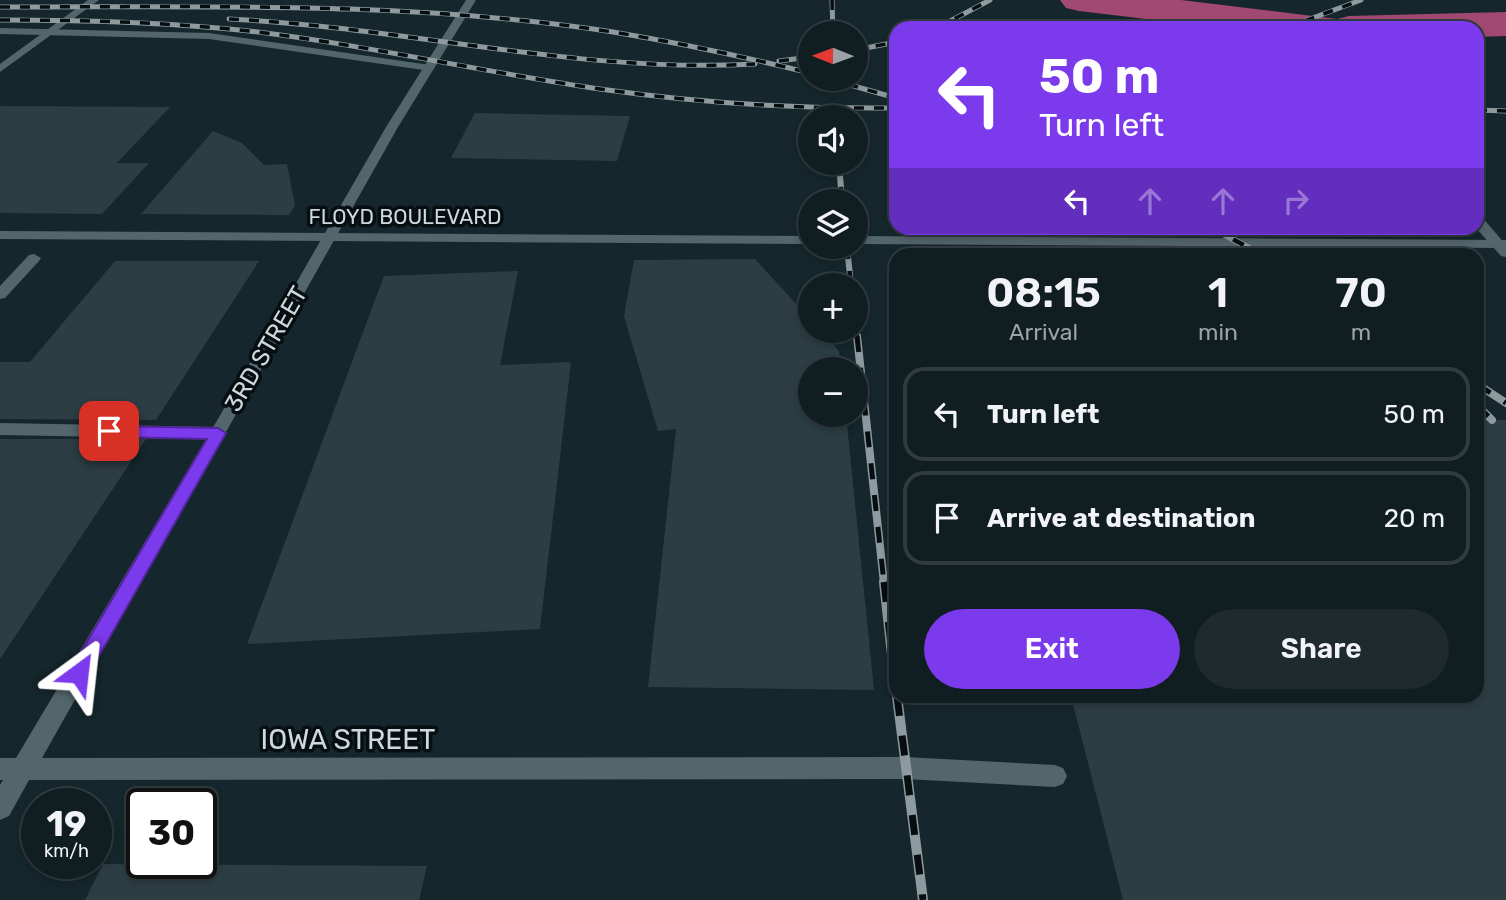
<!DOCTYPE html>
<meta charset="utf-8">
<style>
body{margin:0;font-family:Rubik,sans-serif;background:#1e2a2e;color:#f1f3f6;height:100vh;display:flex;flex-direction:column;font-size:26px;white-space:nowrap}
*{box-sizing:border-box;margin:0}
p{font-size:23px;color:#9ca2a5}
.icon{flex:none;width:38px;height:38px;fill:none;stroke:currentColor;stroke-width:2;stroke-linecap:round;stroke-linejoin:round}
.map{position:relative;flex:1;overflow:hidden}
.side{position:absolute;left:889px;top:248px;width:595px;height:455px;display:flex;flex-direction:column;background:#101d21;border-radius:21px;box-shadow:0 4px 10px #0003,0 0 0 2px #303b3f}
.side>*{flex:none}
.top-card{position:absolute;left:889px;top:21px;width:595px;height:214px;border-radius:21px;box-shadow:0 4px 10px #0003,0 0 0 2px #303b3f;background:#7c3aed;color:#fff;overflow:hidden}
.needle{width:46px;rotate:271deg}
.fabs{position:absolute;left:798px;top:21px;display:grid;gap:14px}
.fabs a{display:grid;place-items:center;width:70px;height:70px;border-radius:50%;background:#101d21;box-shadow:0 4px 10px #0003,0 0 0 2px #303b3f;font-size:35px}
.speed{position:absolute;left:21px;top:788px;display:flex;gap:14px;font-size:35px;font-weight:700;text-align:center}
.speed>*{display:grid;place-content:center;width:91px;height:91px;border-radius:50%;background:#101d21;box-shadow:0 4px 10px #0003,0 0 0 2px #303b3f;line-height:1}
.speed small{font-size:18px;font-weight:400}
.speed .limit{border:4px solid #111;border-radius:10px;background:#fff;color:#111}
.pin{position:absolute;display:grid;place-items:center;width:60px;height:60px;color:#fff;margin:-30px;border-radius:14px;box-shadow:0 4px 10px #0006}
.me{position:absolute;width:77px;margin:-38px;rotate:30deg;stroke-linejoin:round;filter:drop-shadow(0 0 5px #0008)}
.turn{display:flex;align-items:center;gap:24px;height:147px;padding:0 35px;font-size:32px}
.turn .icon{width:91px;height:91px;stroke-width:2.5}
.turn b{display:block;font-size:49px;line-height:60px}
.lanes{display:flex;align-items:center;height:66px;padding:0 35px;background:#0003;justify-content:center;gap:35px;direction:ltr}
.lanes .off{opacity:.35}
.eta{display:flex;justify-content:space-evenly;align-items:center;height:119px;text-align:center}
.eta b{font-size:42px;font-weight:600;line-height:49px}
.button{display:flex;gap:14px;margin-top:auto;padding:14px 35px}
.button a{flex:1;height:80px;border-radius:42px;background:#7c3aed;color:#fff;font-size:28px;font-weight:600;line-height:80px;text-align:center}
.button a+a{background:#1e2a2e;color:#f1f3f6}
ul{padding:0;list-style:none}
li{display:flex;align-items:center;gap:21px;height:94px;margin:0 14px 10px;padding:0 21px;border:4px solid #303b3f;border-radius:21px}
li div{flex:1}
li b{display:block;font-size:26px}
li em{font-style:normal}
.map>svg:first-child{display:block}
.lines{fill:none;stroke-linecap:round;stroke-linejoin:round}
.river{fill:#a14971;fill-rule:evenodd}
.building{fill:#2c3e44}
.service{fill:#53666c;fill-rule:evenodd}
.minor{fill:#53666c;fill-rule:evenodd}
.secondary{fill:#53666c;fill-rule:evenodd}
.rail-far3-casing{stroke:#8d9a9e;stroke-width:5}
.rail-far2-casing{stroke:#8d9a9e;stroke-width:6}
.rail-far1-casing{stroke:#8d9a9e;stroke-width:8}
.rail-casing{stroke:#8d9a9e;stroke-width:10}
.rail-far3{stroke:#070e11;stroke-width:3.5;stroke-dasharray:10;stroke-linecap:butt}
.rail-far2{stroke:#070e11;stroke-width:4.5;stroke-dasharray:12;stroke-linecap:butt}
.rail-far1{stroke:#070e11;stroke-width:5;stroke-dasharray:16;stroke-linecap:butt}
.rail{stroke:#070e11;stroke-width:7;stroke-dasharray:20;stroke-linecap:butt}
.route{fill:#7c3aed;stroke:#51269a;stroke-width:2}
.labels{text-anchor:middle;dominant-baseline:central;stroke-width:7;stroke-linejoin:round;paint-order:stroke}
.far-street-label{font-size:21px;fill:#cfd9dd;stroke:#070e11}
.street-label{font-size:24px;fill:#cfd9dd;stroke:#070e11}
.near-street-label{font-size:28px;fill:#cfd9dd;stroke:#070e11}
</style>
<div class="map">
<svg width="1506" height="900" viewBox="0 0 1506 900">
<rect width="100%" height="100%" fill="#15272c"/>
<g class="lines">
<path class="river" d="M1060,0H1181L1337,19L1349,16L1506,12V36L1477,37V28H1222L1079,11L1066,8Z"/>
</g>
<g class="building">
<path d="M0,106L170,107L117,163H149L102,214L0,213Z"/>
<path d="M475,113L630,116L617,161L451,158Z"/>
<path d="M213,131L242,143L264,165L287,164L295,206L289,215L141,214Z"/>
<path d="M755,259L810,319V331H821L839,351L841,369H810V415H846L874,690L648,687L676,429L658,431L624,316L634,260Z"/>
<path d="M115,261H259L156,420L0,419V362H30Z"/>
<path d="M518,271L500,365L571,362L540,629L247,644L384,276Z"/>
<path d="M1477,420H1506V900H1123L1071,696H1477Z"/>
<path d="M0,439H146L0,659Z"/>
<path d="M103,864L427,866L419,900H85Z"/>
</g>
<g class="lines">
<g class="service">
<path d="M0,28L209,33L430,65L435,68L430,71L209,39L0,34Z"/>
<path d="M1477,216L1482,217L1506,245V257L1501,256L1476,228Z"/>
<path d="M34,254L41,258L39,261L5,298L0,299V286L29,255Z"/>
<path d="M0,423L218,427L227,433L218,439L0,435Z"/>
</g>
<path class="minor" d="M466,0H476L398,127L42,758L905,757L1055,765L1063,768L1067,776L1063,784L1055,787L905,779L29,780L9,816L0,820V785L3,780H0V758H16L211,431L386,127Z"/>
<g class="secondary">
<path d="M88,0H99L0,72V64Z"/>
<path d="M0,231L810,236V244L0,239Z"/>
<path d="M856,236L1506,240V248L856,244Z"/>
</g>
<g class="rail-far3-casing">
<g id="rail-far3">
<path d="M832,0L833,33"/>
<path d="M0,7C204,7 411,1 613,32C680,43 745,57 810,73"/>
<path d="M229,19C406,27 578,74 755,64"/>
<path d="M0,20C83,20 166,22 249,31C367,45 482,72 600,89C698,103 797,109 896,108"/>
<path d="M937,28L990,0"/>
<path d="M1286,28L1361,0"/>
<path d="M856,50L896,42"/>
<path d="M779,61L810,57"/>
<path d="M829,79L896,98"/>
<path d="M1477,110L1506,111"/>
</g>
</g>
<g class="rail-far2-casing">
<g id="rail-far2">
<path d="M839,163L842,201"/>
<path d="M1212,228L1264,256"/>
<path d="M847,247L851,285"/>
<path d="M856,331L857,338"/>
</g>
</g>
<g class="rail-far1-casing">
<g id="rail-far1">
<path d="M857,336L884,583"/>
<path d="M1477,384L1506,403"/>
<path d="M1477,405L1492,420"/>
</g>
</g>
<g class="rail-casing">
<g id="rail">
<path d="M884,582L896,691"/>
<path d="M897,696L923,900"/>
</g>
</g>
<use href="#rail-far3" class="rail-far3"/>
<use href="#rail-far2" class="rail-far2"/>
<use href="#rail-far1" class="rail-far1"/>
<use href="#rail" class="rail"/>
</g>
<path class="route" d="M109,426L218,428L226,433L86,679L79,681L72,679L69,673L72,667L207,439L109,437L101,431Z"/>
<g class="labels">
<g class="far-street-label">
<text x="405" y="216">FLOYD BOULEVARD</text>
</g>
<g class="street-label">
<text transform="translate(266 349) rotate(-60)">3RD STREET</text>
</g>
<g class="near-street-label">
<text x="348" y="739">IOWA STREET</text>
</g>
</g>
</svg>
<div class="fabs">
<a><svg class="needle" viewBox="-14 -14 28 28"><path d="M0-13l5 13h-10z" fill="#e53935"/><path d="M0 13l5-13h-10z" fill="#9ca2a5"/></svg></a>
<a><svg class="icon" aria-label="sound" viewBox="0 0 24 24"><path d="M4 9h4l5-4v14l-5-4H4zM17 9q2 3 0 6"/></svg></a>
<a><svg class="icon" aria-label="layers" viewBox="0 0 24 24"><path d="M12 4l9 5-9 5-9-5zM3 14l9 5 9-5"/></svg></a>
<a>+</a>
<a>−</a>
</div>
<div class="speed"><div>19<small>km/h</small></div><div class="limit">30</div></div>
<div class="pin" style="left:109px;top:431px;background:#d93025"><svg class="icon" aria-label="arrive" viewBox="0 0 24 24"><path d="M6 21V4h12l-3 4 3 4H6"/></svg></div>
<svg class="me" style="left:79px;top:673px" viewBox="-20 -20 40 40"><path d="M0-17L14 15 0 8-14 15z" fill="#7c3aed" stroke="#fff" stroke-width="4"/></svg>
<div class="top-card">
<div class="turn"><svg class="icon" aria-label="left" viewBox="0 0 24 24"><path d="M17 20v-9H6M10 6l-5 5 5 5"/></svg><div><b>50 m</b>Turn left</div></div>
<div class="lanes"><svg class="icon" aria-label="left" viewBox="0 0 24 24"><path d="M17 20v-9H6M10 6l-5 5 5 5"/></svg><svg class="icon off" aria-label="ahead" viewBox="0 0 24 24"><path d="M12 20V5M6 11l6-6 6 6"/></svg><svg class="icon off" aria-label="ahead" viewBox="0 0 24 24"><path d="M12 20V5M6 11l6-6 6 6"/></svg><svg class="icon off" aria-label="right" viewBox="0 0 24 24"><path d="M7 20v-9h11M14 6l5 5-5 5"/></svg></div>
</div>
<section class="side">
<div class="eta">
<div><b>08:15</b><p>Arrival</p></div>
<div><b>1</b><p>min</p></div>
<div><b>70</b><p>m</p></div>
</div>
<ul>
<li><svg class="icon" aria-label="left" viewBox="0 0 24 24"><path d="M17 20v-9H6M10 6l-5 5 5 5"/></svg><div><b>Turn left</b></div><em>50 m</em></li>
<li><svg class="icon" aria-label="arrive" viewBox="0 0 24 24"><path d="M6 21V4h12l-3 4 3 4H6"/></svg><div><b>Arrive at destination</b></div><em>20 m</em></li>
</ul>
<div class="button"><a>Exit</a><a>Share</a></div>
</section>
</div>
